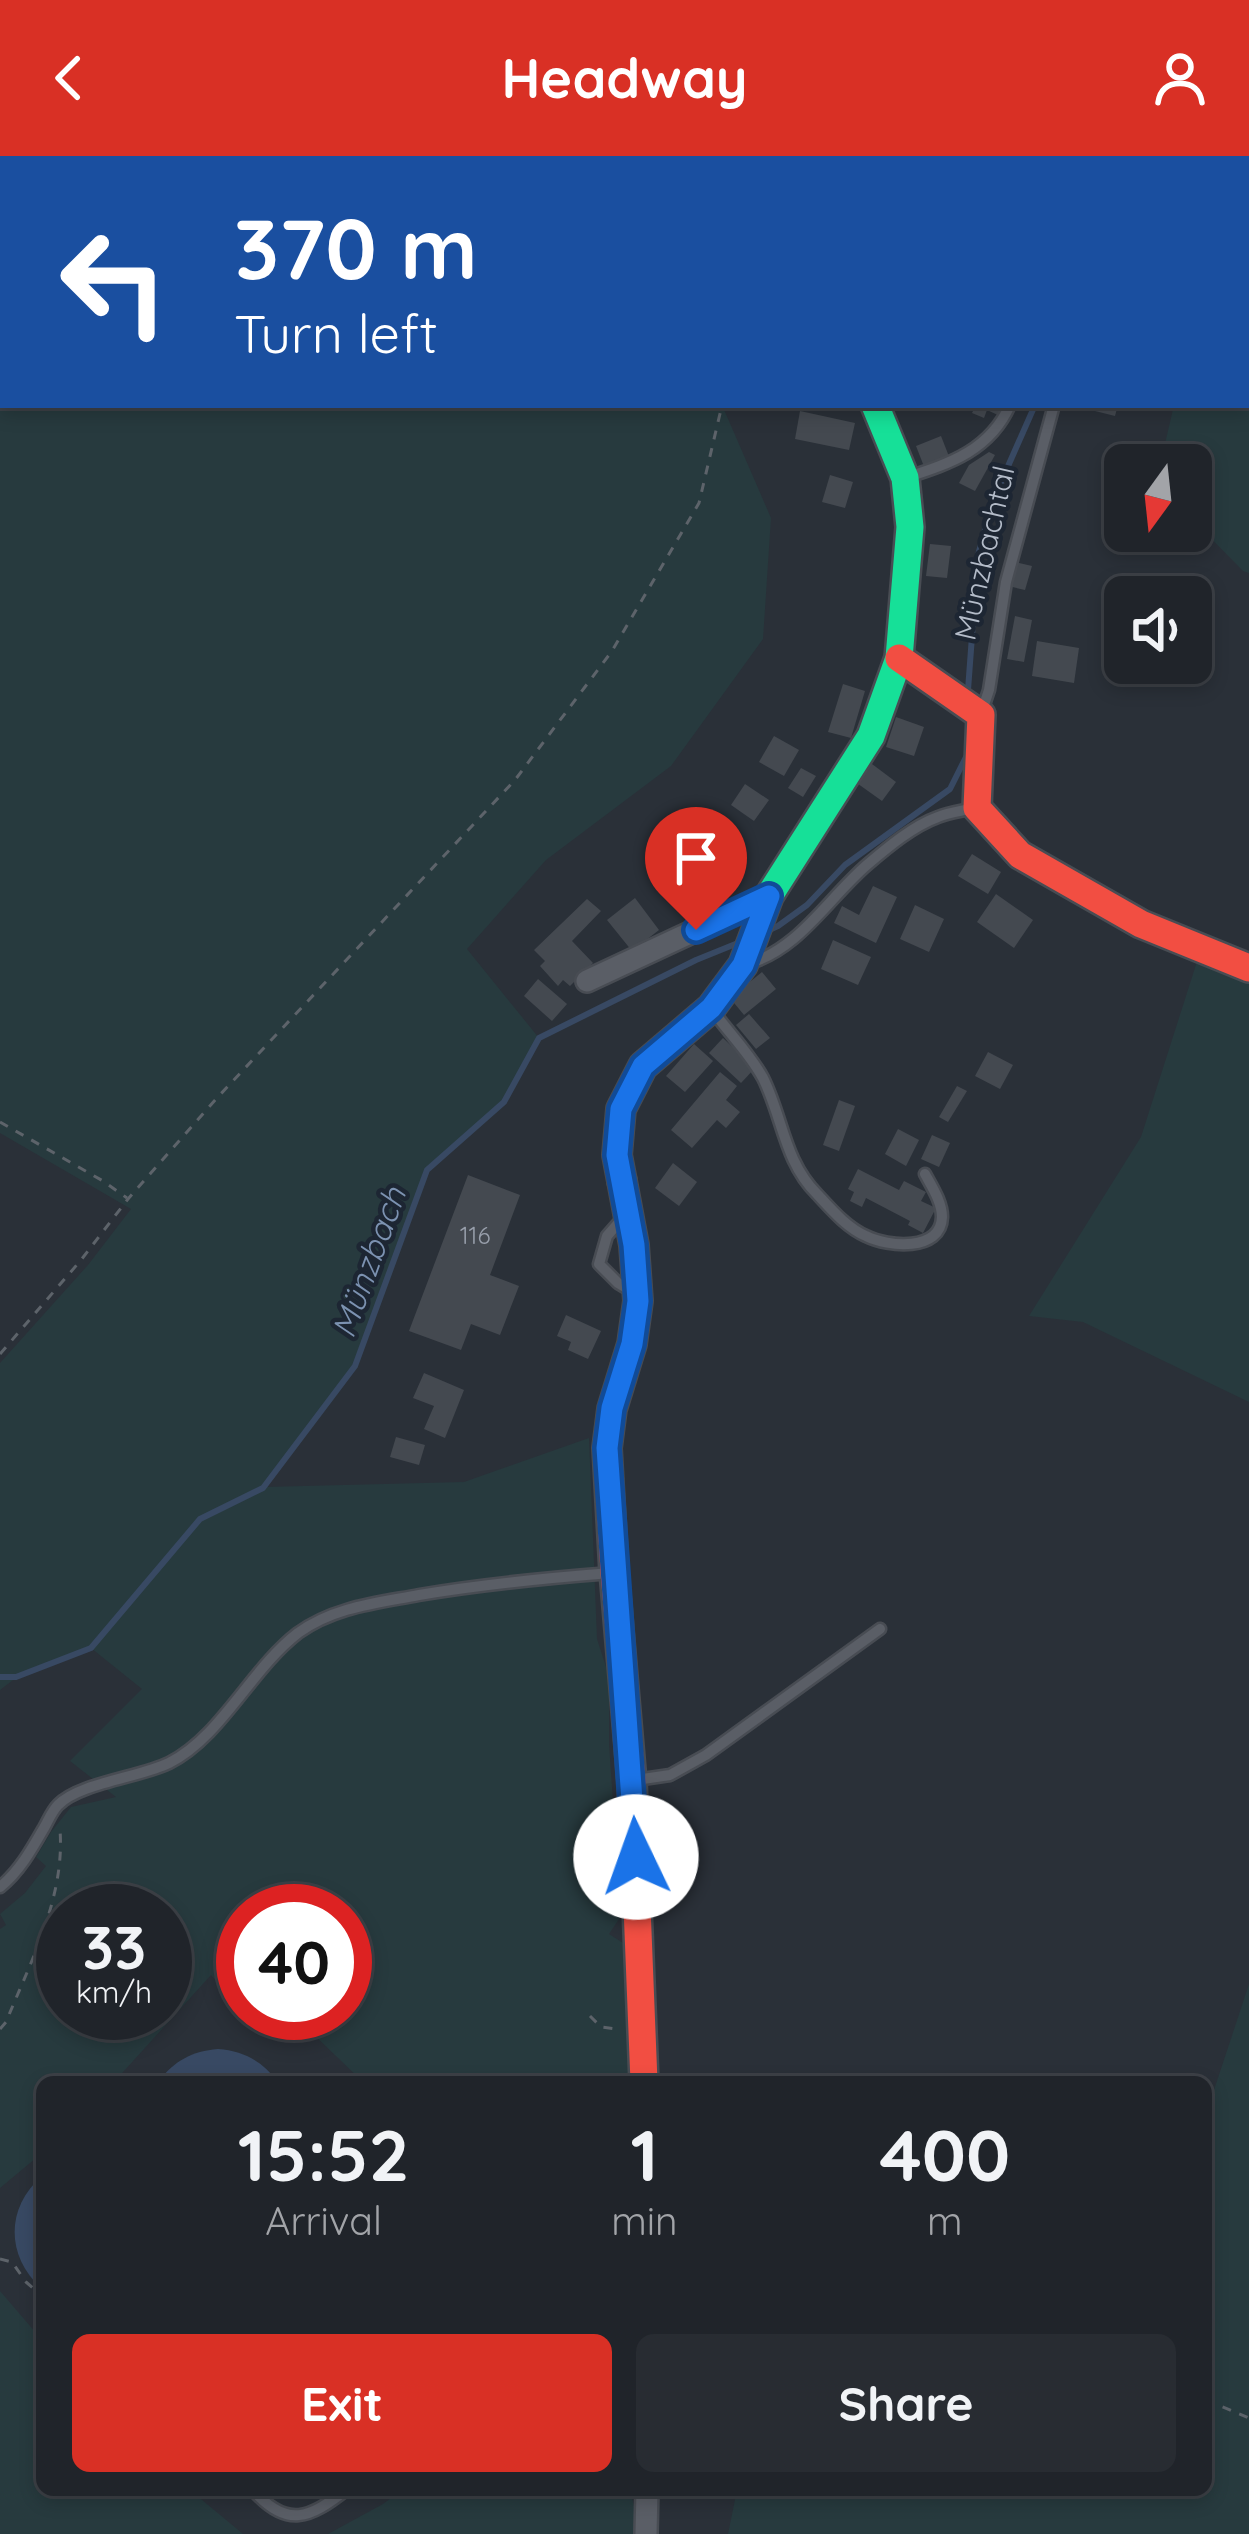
<!DOCTYPE html>
<meta charset="utf-8">
<style>
body{margin:0;font-family:Quicksand,sans-serif;background:#282c32;color:#f1f3f6;height:100vh;display:flex;flex-direction:column;font-size:45px;white-space:nowrap}
*{box-sizing:border-box;margin:0}
p{font-size:39px;color:#a2a4a8}
.icon{flex:none;width:66px;height:66px;fill:none;stroke:currentColor;stroke-width:2;stroke-linecap:round;stroke-linejoin:round}
.map{position:relative;flex:1;overflow:hidden}
.sheet{position:absolute;left:36px;top:1920px;width:1176px;height:420px;display:flex;flex-direction:column;background:#20242a;border-radius:18px;box-shadow:0 6px 18px #0003,0 0 0 3px #3d4147}
.sheet>*{flex:none}
.top-card{position:absolute;left:0px;top:0px;width:1251px;height:252px;box-shadow:0 6px 18px #0003,0 0 0 3px #3d4147;background:#1a4fa0;color:#fff;overflow:hidden}
.needle{width:78px;rotate:195deg}
.buttons{position:absolute;left:1104px;top:288px;display:grid;gap:24px}
.buttons a{display:grid;place-items:center;width:108px;height:108px;border-radius:18px;background:#20242a;box-shadow:0 6px 18px #0003,0 0 0 3px #3d4147;font-size:60px}
.speed{position:absolute;left:36px;top:1728px;display:flex;gap:24px;font-size:60px;font-weight:700;text-align:center}
.speed>*{display:grid;place-content:center;width:156px;height:156px;border-radius:50%;background:#20242a;box-shadow:0 6px 18px #0003,0 0 0 3px #3d4147;line-height:1}
.speed small{font-size:30px;font-weight:400}
.speed .limit{border:18px solid #d22;background:#fff;color:#111}
.pin{position:absolute;display:grid;place-items:center;width:102px;height:102px;color:#fff;margin:-123px -51px;border-radius:50% 50% 50% 0;rotate:-45deg;box-shadow:0 0 12px #0007}
.pin .icon{rotate:45deg}
.me{position:absolute;width:132px;margin:-66px;rotate:357deg;stroke-linejoin:round;filter:drop-shadow(0 0 9px #0008)}
.turn{display:flex;align-items:center;gap:42px;height:252px;padding:0 36px;font-size:54px}
.turn .icon{width:156px;height:156px;stroke-width:2.5}
.turn b{display:block;font-size:84px;line-height:102px}
.eta{display:flex;justify-content:space-evenly;align-items:center;height:204px;text-align:center}
.eta b{font-size:72px;font-weight:800;line-height:84px}
.cta{display:flex;gap:24px;margin-top:auto;padding:24px 36px}
.cta a{flex:1;height:138px;border-radius:18px;background:#d93025;color:#fff;font-size:48px;font-weight:800;line-height:138px;text-align:center}
.cta a+a{background:#282c32;color:#f1f3f6}
header{display:flex;justify-content:space-between;align-items:center;height:156px;padding:0 36px;background:#d93025;color:#fff;font-size:54px;font-weight:800}
.map>svg:first-child{display:block}
.green{fill:#273a3e;fill-rule:evenodd}
.water{fill:#384963}
.lines{fill:none;stroke-linecap:round;stroke-linejoin:round}
.stream{stroke:#384963;stroke-width:6}
.building{fill:#444950}
.lane-casing{stroke:#484c53;stroke-width:15}
.street-casing{stroke:#484c53;stroke-width:26}
.fast-casing{stroke:#484c53;stroke-width:32}
.jam-casing{stroke:#484c53;stroke-width:32}
.path{stroke:#5d636a;stroke-width:3;stroke-dasharray:9 9;stroke-linecap:butt}
.lane{stroke:#5a5e66;stroke-width:10}
.street{stroke:#5a5e66;stroke-width:21}
.fast{stroke:#16e098;stroke-width:27}
.jam{stroke:#f24e42;stroke-width:27}
.route-casing{stroke:#114b97;stroke-width:30}
.route{stroke:#1a73e8;stroke-width:21}
.labels{text-anchor:middle;dominant-baseline:central;stroke-width:9;stroke-linejoin:round;paint-order:stroke}
.number-label{font-size:24px;fill:#989fab}
.street-label{font-size:30px;fill:#b4bcc9;stroke:#1d2633}
.water-label{font-size:33px;font-style:italic;fill:#7c92b1;stroke:#1d2633}
</style>
<header><svg class="icon" aria-label="back" viewBox="0 0 24 24"><path d="M15 5l-7 7 7 7"/></svg>Headway<svg class="icon" aria-label="person" viewBox="0 0 24 24"><circle cx="12" cy="8" r="4"/><path d="M4 21q1-7 8-7t8 7"/></svg></header>
<div class="map">
<svg width="1249" height="2378" viewBox="0 0 1249 2378">
<rect width="100%" height="100%" fill="#2a3038"/>
<g class="green">
<path d="M0,0H295L297,3H3V249H722L771,362L763,483L671,610L546,704L467,793L539,882L504,946L427,1014L355,1210L264,1331L464,1326L589,1282L597,1483L609,1520V1588L621,1760L609,1778L623,1787L628,1807L633,1926H363L309,1874L244,1858L211,1819L114,1926H42V1997L0,2032V1773L6,1769L0,1758L25,1737L46,1710L36,1701L51,1676L71,1651L116,1641L70,1605L142,1533L91,1492L17,1521L0,1534V1207L88,1109L131,1053L0,977ZM63,1755H165V1857H63ZM243,1755H345V1857H243Z"/>
<path d="M1124,0H1249V417L1243,415L1191,362V309H1160L1174,249H1248V3H1125Z"/>
<path d="M1201,793L1249,811V1246L1083,1166L1029,1160L1141,981Z"/>
<path d="M1249,1828V2378H728L737,2334H1206V2059L1214,1934Z"/>
<path d="M0,2135L42,2184V2334H190L243,2378H0Z"/>
<path d="M402,2334H630L637,2362L634,2378H328L383,2348Z"/>
</g>
<g class="water">
<path d="M218,1893C244,1895 262,1905 278,1926H158C174,1905 192,1895 218,1893Z"/>
<path d="M42,2020V2133C6,2101 5,2052 42,2020Z"/>
</g>
<g class="lines">
<g class="stream">
<path d="M960,3V0"/>
<path d="M968,534L978,399L994,342L1035,249"/>
<path d="M767,775L778,770L807,749L845,709L950,633L966,601"/>
<path d="M0,1521H16L91,1492L200,1363L263,1332L355,1210L427,1014L504,946L539,882L696,804L738,787"/>
</g>
</g>
<g class="building">
<path d="M976,249H1005L1000,260L987,254L984,262L972,257Z"/>
<path d="M1088,249H1118L1115,260L1087,253Z"/>
<path d="M800,255L855,267L849,294L795,283Z"/>
<path d="M941,280L950,303L925,313L916,290Z"/>
<path d="M989,296L995,299L975,335L959,327L969,309Z"/>
<path d="M830,319L853,326L845,352L822,346Z"/>
<path d="M930,388L951,390L947,422L926,420Z"/>
<path d="M1015,406L1032,410L1025,434L1008,430Z"/>
<path d="M1015,460L1032,464L1024,506L1007,503Z"/>
<path d="M1037,485L1079,492L1074,527L1032,520Z"/>
<path d="M843,528L865,535L851,582L828,576Z"/>
<path d="M896,561L924,571L914,600L886,591Z"/>
<path d="M774,580L799,594L784,620L759,606Z"/>
<path d="M868,605L896,626L882,645L854,625Z"/>
<path d="M801,612L816,620L803,641L788,632Z"/>
<path d="M745,628L769,644L754,665L731,649Z"/>
<path d="M711,684L736,699L722,721L697,706Z"/>
<path d="M972,698L1001,716L988,738L958,720Z"/>
<path d="M873,730L897,741L876,787L834,767L842,750L859,759Z"/>
<path d="M996,738L1033,764L1014,792L977,766Z"/>
<path d="M635,742L659,774L632,795L607,764Z"/>
<path d="M587,743L601,755L572,785L593,807L570,830L563,824L558,830L540,810L545,805L534,794Z"/>
<path d="M915,749L944,763L929,796L900,783Z"/>
<path d="M833,784L871,801L858,829L821,813Z"/>
<path d="M762,816L776,833L744,859L730,842Z"/>
<path d="M538,823L567,848L552,865L524,840Z"/>
<path d="M749,858L770,882L756,893L736,869Z"/>
<path d="M723,882L755,912L741,927L709,897Z"/>
<path d="M694,888L713,905L685,936L666,920Z"/>
<path d="M988,896L1013,909L1000,933L975,920Z"/>
<path d="M720,916L737,930L726,944L740,956L726,972L717,964L692,992L671,974Z"/>
<path d="M957,930L967,935L948,966L939,961Z"/>
<path d="M839,944L855,950L839,995L823,989Z"/>
<path d="M898,973L919,984L906,1010L885,998Z"/>
<path d="M932,979L950,987L939,1011L921,1003Z"/>
<path d="M673,1007L697,1026L679,1050L655,1032Z"/>
<path d="M858,1013L899,1034L904,1025L926,1036L921,1045L936,1052L923,1077L908,1069L910,1065L866,1042L862,1051L850,1045L854,1036L848,1033Z"/>
<path d="M468,1019L520,1039L490,1119L519,1130L500,1179L471,1168L461,1194L409,1175Z"/>
<path d="M566,1159L601,1175L588,1203L568,1194L571,1186L557,1180Z"/>
<path d="M424,1217L464,1234L445,1282L424,1273L434,1250L413,1242Z"/>
<path d="M396,1281L425,1289L419,1309L390,1301Z"/>
</g>
<g class="lines">
<g class="lane-casing">
<g id="lane">
<path d="M1027,0L1028,3"/>
<path d="M908,321C951,307 990,294 1010,249"/>
<path d="M982,555L989,534L1006,426L1054,249"/>
<path d="M747,808C799,794 829,741 868,708C888,691 913,670 938,661C949,656 962,655 974,652"/>
<path d="M713,855C729,877 750,898 763,922C783,962 784,1005 817,1038C831,1053 847,1072 866,1080C888,1091 941,1096 942,1061C942,1046 932,1031 925,1018"/>
<path d="M622,1063L607,1080L599,1108L618,1127L633,1136"/>
<path d="M636,1624L670,1619L706,1599L880,1473"/>
<path d="M0,1731C19,1716 32,1693 44,1672C48,1665 52,1655 58,1649C79,1627 141,1621 169,1607C221,1581 251,1513 298,1477C334,1451 377,1447 419,1439C483,1428 547,1422 611,1417"/>
<path d="M253,2334C287,2373 310,2362 346,2334"/>
</g>
</g>
<g class="street-casing">
<g id="street">
<path d="M668,0L669,3"/>
<path d="M813,0L814,3"/>
<path d="M587,825L769,740"/>
<path d="M646,2378L647,2334"/>
</g>
</g>
<g class="fast-casing">
<path id="fast" d="M622,1025L617,999L621,953L643,910L711,852L743,809L769,740L871,580L899,502L910,371L905,322L875,249"/>
</g>
<g class="jam-casing">
<g id="jam">
<path d="M899,502L981,559L977,652L1020,699L1141,768L1249,812"/>
<path d="M622,1025L634,1089L638,1145L632,1188L612,1253L607,1292L614,1416L632,1625L644,1926"/>
</g>
</g>
<g class="path">
<path d="M0,966L103,1025L127,1042"/>
<path d="M0,1198L81,1104L128,1043L216,943L515,624L612,495L699,347L722,249"/>
<path d="M590,1860L601,1871L617,1873"/>
<path d="M0,1873L6,1866C31,1805 65,1741 60,1674"/>
<path d="M0,2103L12,2106L26,2126L42,2140"/>
<path d="M1206,2244L1249,2262"/>
</g>
<use href="#lane" class="lane"/>
<use href="#street" class="street"/>
<use href="#fast" class="fast"/>
<use href="#jam" class="jam"/>
</g>
<g class="lines">
<g class="route-casing">
<path id="route" d="M636,1701L607,1292L612,1252L632,1188L638,1145L634,1089L617,999L621,953L643,910L711,852L743,809L769,740L696,774"/>
</g>
<use href="#route" class="route"/>
</g>
<g class="labels">
<g class="number-label">
<text x="475" y="1079">116</text>
</g>
<g class="street-label">
<text transform="translate(984 397) rotate(-77)">Münzbachtal</text>
</g>
<g class="water-label">
<text transform="translate(368 1106) rotate(-70)">Münzbach</text>
</g>
</g>
</svg>
<div class="buttons">
<a><svg class="needle" viewBox="-14 -14 28 28"><path d="M0-13l5 13h-10z" fill="#e53935"/><path d="M0 13l5-13h-10z" fill="#a2a4a8"/></svg></a>
<a><svg class="icon" aria-label="sound" viewBox="0 0 24 24"><path d="M4 9h4l5-4v14l-5-4H4zM17 9q2 3 0 6"/></svg></a>
</div>
<div class="speed"><div>33<small>km/h</small></div><div class="limit">40</div></div>
<div class="pin" style="left:696px;top:774px;background:#d93025"><svg class="icon" aria-label="arrive" viewBox="0 0 24 24"><path d="M6 21V4h12l-3 4 3 4H6"/></svg></div>
<svg class="me" style="left:636px;top:1701px" viewBox="-20 -20 40 40"><circle r="19" fill="#fff"/><path d="M0-13L10 11 0 6-10 11z" fill="#1a73e8"/></svg>
<div class="top-card">
<div class="turn"><svg class="icon" aria-label="left" viewBox="0 0 24 24"><path d="M17 20v-9H6M10 6l-5 5 5 5"/></svg><div><b>370 m</b>Turn left</div></div>
</div>
<section class="sheet">
<div class="eta">
<div><b>15:52</b><p>Arrival</p></div>
<div><b>1</b><p>min</p></div>
<div><b>400</b><p>m</p></div>
</div>
<div class="cta"><a>Exit</a><a>Share</a></div>
</section>
</div>
